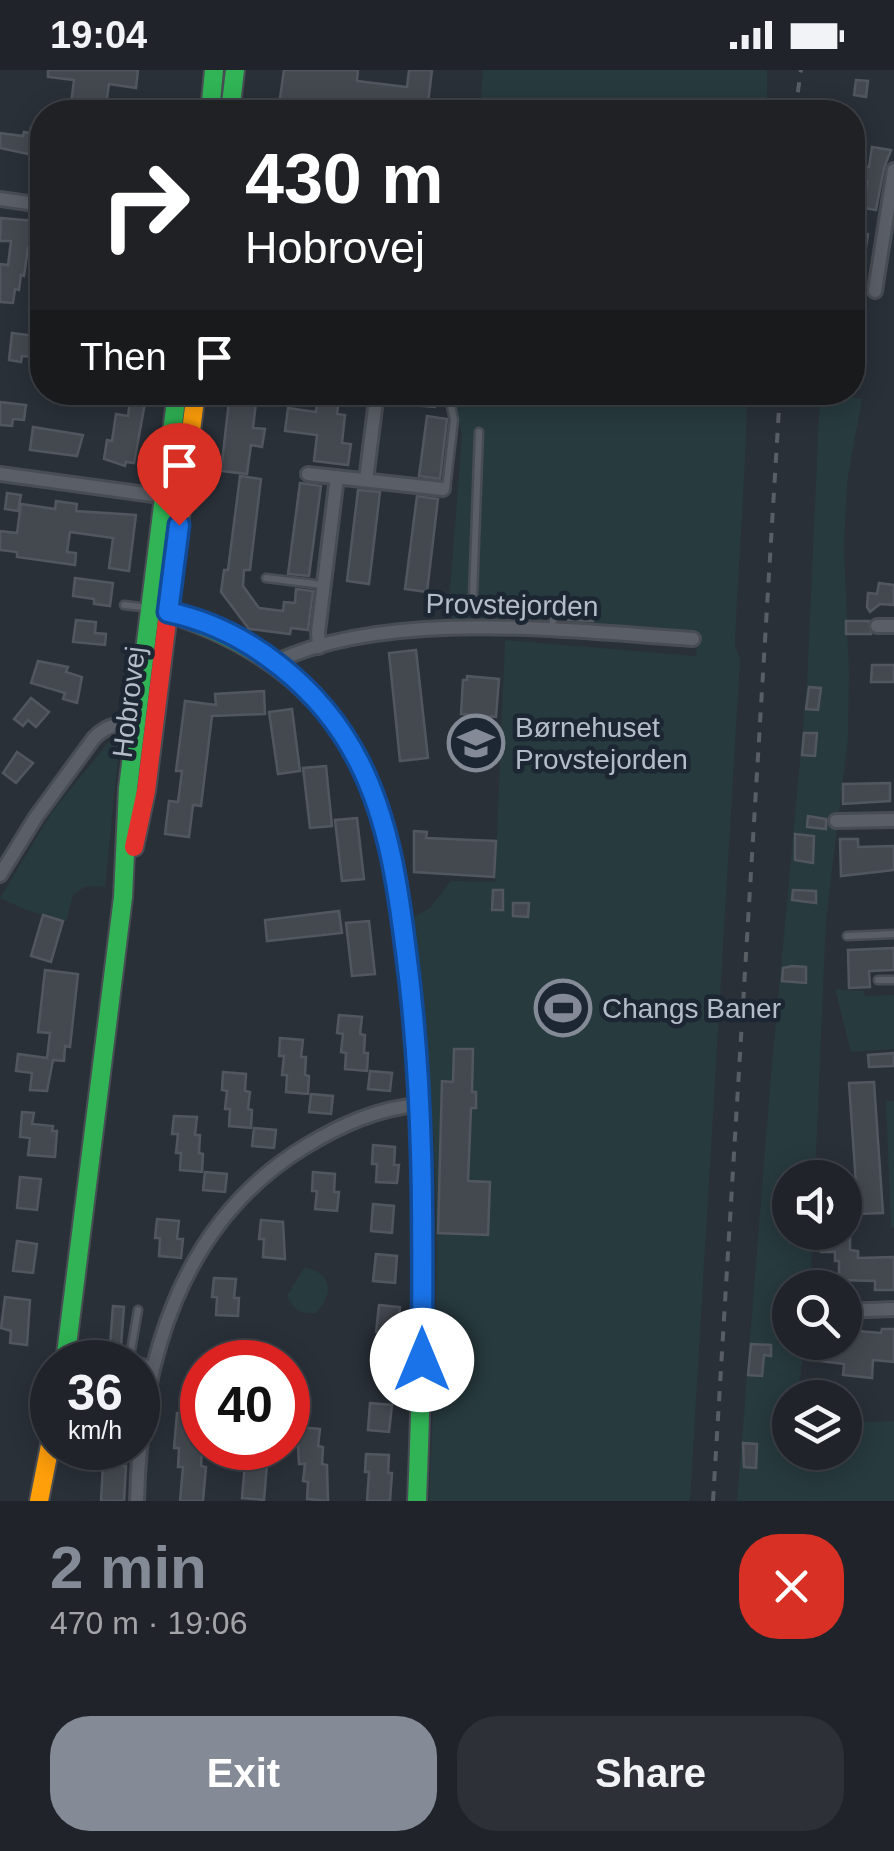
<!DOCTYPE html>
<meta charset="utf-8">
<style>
body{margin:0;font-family:Arial,sans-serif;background:#2d3036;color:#f1f3f6;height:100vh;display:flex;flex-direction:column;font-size:38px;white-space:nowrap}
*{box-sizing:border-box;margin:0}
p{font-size:32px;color:#a2a4a8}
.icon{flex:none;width:55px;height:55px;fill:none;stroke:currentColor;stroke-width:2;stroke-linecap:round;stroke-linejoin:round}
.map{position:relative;height:1431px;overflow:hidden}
.sheet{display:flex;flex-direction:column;background:#20242a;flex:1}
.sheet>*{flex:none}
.banner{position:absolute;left:30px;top:30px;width:835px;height:305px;border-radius:40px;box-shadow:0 5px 25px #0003,0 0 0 2px #3d4147;background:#202124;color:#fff;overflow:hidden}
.fabs{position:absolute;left:772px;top:1090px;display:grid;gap:20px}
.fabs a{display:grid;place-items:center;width:90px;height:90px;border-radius:50%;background:#20242a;box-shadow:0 5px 25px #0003,0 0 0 2px #3d4147;font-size:50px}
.speed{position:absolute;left:30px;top:1270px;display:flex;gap:20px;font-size:50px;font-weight:700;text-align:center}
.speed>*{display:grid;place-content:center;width:130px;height:130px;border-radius:50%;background:#20242a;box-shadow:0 5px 25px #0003,0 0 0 2px #3d4147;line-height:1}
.speed small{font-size:25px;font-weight:400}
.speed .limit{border:15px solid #d22;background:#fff;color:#111}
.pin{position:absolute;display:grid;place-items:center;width:85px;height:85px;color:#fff;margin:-102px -42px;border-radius:50% 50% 50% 0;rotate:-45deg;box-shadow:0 0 10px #0007}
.pin .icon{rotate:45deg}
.me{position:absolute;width:110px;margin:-55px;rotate:0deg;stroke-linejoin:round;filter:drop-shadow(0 0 8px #0008)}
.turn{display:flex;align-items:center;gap:35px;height:210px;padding:0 50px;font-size:45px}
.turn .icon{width:130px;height:130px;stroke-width:2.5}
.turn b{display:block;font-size:70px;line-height:85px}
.then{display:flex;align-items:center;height:95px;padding:0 50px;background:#0003;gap:20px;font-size:38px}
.round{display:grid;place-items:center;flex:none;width:105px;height:105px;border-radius:40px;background:#2d3036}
.summary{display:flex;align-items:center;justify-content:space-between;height:170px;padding:0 50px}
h1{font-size:60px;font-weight:800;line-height:75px;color:#848b96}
.primary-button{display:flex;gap:20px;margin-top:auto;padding:20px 50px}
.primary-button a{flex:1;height:115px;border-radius:40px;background:#848b96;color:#fff;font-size:40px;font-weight:800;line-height:115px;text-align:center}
.primary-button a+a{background:#2d3036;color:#f1f3f6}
.status{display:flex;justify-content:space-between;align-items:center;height:70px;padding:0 50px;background:#20242a;direction:ltr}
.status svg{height:28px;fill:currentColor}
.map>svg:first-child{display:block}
.green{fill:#273a3e}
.building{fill:#444950;stroke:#52575f;stroke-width:2.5}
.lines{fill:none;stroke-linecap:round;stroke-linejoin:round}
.lane-casing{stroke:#484c53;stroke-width:11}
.street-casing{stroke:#484c53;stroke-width:18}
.fast-casing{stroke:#484c53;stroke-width:22}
.slow-casing{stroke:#484c53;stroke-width:22}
.jam-casing{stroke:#484c53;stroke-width:22}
.lane{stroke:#5a5e66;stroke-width:6}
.street{stroke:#5a5e66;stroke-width:12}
.fast{stroke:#30b455;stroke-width:18}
.slow{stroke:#ff9f0a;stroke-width:18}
.jam{stroke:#e5322d;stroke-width:18}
.rail{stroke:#595d64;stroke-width:4;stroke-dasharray:10 10;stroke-linecap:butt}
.route-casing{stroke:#114b97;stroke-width:25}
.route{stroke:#1a73e8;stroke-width:18}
.labels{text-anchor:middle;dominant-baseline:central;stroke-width:9;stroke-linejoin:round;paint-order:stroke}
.street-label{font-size:28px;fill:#b4bcc9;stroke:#1d2633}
.poi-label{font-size:28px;fill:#b4bcc9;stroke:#1d2633;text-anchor:start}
</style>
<div class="status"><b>19:04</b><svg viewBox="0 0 49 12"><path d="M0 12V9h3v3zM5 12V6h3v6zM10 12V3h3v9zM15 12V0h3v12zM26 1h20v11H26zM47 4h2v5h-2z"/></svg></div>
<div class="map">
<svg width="894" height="1431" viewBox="0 0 894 1431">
<rect width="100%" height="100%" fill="#2a3038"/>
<g class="green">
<path d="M483,0H767V42H480Z"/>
<path d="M454,323H747C746,407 738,490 735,575L740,590L690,1431H429C435,1298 441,1162 431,1028C427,968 420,907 414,847L430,838L451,811L495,812L505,570L696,586L698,568L570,556L567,549L544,548L542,553L454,549L448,545L462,367Z"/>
<path d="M820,323L862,329L847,412L844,477L849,603L848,668L826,850L815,1107L790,1108V1162L813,1163L810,1217L790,1218V1272L805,1273L797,1327L790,1328V1382H845V1353L894,1351V1431H737L771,1006L807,614Z"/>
<path d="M111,669L117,671L119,678L105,817L86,816L73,825L66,851L26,840L0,828L52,742Z"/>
<path d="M835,919L864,921L865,926L894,925V979L851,982Z"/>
<path d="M886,1031H894V1157L891,1158Z"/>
<path d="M304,1198C332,1201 335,1225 315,1243C300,1244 294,1240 287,1226Z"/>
</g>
<g class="building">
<path d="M48,0H138L136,18L109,14L105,42H70L74,10L48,7Z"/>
<path d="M284,0H358L357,11L407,17L409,0H432L427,42H278Z"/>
<path d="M856,10L868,11L866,27L854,25Z"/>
<path d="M31,57L42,59V87L0,78V63L23,66L24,62L30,63Z"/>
<path d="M872,77L891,80L884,98L876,140L864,138L867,111L852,108V96L869,97Z"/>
<path d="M1,148L35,151V155L42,156V180L28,178L24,206L21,205L19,220L15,219L13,233L0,232V194L8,195L11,171H0Z"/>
<path d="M852,162L868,164L864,190L852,188Z"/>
<path d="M12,263L36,266L34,287L22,286L21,292L9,290Z"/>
<path d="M116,322H152L150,334L145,333L134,393L126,392L125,396L104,389L107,370L112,371L116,344L128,346L130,331L116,330Z"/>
<path d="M230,322L257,324L253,358L265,359L262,377L251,375L247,404L221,401Z"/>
<path d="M318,322H340L337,344L345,345L342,373L351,374L348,395L314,391L317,365L285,361L288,338L316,342Z"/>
<path d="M387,322H437L435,337L386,333Z"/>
<path d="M0,332L26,335L24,350L13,349L12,356L0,355Z"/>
<path d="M427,346L447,349L440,409L419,406Z"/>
<path d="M33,357L83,365L77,386L30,380Z"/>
<path d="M240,406L261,409L250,500H244L243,516L259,538L283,541L284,532L295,533L296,519L313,521L308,560L291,558L290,564L249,559L221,522L224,500H228Z"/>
<path d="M300,413L321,416L309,506L288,504Z"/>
<path d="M358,420L380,422L369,514L347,511Z"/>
<path d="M7,423L21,425L18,441L5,439Z"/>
<path d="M417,426L438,429L427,522L405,519Z"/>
<path d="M56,431L77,434L76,441L136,445L129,501L109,498L113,468L70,462L67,482L76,483L75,495L17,487V482L0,480V461L17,463L21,434L55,439Z"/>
<path d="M75,508L113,513L110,536L94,534V529L73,526Z"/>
<path d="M879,513L894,515V535L880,534L870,542L867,537L868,523L877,524Z"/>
<path d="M569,532L594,533L593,551L568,550Z"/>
<path d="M76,550L96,552L95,563L106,564L105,575L73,572Z"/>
<path d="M846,551H869L871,564H846Z"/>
<path d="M416,580L428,688L400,691L389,583Z"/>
<path d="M38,591L68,597L66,602L82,607L77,633L63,629L65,623L31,613Z"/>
<path d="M872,595H894V612H871Z"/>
<path d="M467,606L499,609L496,647L461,644L463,610H467Z"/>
<path d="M809,617L821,618L818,640L806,639Z"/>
<path d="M264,621L265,644L212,646L201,736L193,735L189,767L165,764L169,731L178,732L182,701H176L185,631L216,635L215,624Z"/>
<path d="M31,628L49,642L36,657L28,650L23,656L14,649Z"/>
<path d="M292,639L300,701L278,704L269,642Z"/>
<path d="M804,663H817L815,686L802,685Z"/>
<path d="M17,682L33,693L16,713L3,703Z"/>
<path d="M326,696L332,756L310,758L303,698Z"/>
<path d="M890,713V731L843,734V714Z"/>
<path d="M808,746L826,749V759L807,757Z"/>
<path d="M357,748L364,809L342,811L335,750Z"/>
<path d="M414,761L427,762L426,768L496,771L494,807L414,802Z"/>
<path d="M795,764L814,766L813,793L795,790Z"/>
<path d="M840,769H858V777L894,776V800L841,806Z"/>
<path d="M493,820H503V840H492Z"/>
<path d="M793,820L816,821V833L792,830Z"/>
<path d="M513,833H529L528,847L513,846Z"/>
<path d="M339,841L342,863L267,871L265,850Z"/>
<path d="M43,845L63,851L51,892L31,886Z"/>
<path d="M369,851L375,904L352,906L346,853Z"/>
<path d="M894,878V900L869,901L870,917L849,918L848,880Z"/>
<path d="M792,896L806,897V913L782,911L783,898Z"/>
<path d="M45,900L78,904L70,977L65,976L64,991L53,990L47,1021L30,1020L32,1003L16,1001L18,984L47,988L50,963L38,962Z"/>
<path d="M339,945L362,947L360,964L365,965L364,983H368L367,1001L345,999L346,983L341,982L343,964L337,963Z"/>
<path d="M280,968L303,970L301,987H306L305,1005L309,1006L308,1024L286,1022L287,1005H282L284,986H279Z"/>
<path d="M454,979H473L472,1022H476V1038H471L468,1111L490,1112L488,1165L438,1163L442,1011L453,1012Z"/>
<path d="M894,983V996L869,997L868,985Z"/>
<path d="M370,1001L392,1003L390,1021L368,1019Z"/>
<path d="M223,1002L246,1004L245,1021L250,1022L248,1039L252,1040L251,1058L229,1056L230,1039H225L227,1021L222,1020Z"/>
<path d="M874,1012L883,1143L858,1144L849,1013Z"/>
<path d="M311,1024L333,1026L331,1044L309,1042Z"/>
<path d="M22,1042L34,1043L32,1054L53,1056L52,1061H57L55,1087L28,1085L30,1068L20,1067Z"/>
<path d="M174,1046L197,1047L195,1065H200L199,1083L203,1084L202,1102L180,1100L181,1083H176L178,1064H172Z"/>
<path d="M254,1058L276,1060L274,1078L252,1076Z"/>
<path d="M373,1075L395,1077L394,1095H399L397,1113L376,1112L377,1094H372Z"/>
<path d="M205,1102L227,1104L225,1122L203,1120Z"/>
<path d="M313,1102L335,1104L334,1122H339L337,1141L315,1139L317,1121H312Z"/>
<path d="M20,1107L41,1109L37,1140L17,1138Z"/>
<path d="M373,1134L394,1136L392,1163L371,1161Z"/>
<path d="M157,1149L179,1151L177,1169H183L181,1188L159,1186L160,1168H155Z"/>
<path d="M261,1150L283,1152L285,1189L263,1187L264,1169H259Z"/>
<path d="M822,1166L850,1167V1180L858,1181V1188L894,1187V1220H875V1211L839,1210V1191H835V1182H821Z"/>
<path d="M17,1171L37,1174L33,1203L13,1201Z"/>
<path d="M376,1184L397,1186L395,1213L373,1211Z"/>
<path d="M214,1208L236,1209L234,1228H239L238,1246L216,1245L217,1227H212Z"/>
<path d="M5,1227L30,1230L27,1275L10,1273L11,1261L1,1258Z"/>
<path d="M379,1235L400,1237L397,1264L376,1262Z"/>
<path d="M113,1236L124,1237L120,1289L109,1288Z"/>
<path d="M882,1259H894V1292L873,1290L872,1308L843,1305L844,1294L812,1290L813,1272L846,1274L847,1260L881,1263Z"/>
<path d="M751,1274L771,1275V1286L764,1285L762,1306L748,1305Z"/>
<path d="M380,1283L402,1285L399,1312L378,1310Z"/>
<path d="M370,1333L392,1335L389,1362L368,1360Z"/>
<path d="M177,1343L199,1344L197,1379H202L201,1396L206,1397L203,1431H180L183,1397H178L179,1378H174Z"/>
<path d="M297,1357L320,1359L318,1376L323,1377L322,1394L327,1395L328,1431L307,1429L308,1412L303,1411L305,1394H299Z"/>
<path d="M743,1373L757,1374L756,1398L744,1397Z"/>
<path d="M241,1378H264L262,1393L267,1394L264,1430L242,1428L245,1393L240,1392Z"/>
<path d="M366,1384L389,1385L388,1403H392L390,1431H367L369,1402H365Z"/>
<path d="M103,1395L126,1396L124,1431H101Z"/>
</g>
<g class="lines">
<g class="lane-casing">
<g id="lane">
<path d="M479,362L473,527L480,532L550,538L554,542L552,558"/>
<path d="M446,419L454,350L448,322"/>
<path d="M266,508L323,515"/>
<path d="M124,535L150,538"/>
<path d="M847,866L894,864"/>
<path d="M878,910H894"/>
<path d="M129,1290L153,1295"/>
<path d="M129,1292L138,1240"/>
</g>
</g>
<g class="street-casing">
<g id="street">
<path d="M0,129L42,135"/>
<path d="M875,221L894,100"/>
<path d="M0,404L182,429"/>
<path d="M308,404L443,419"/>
<path d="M366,410L377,322"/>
<path d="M877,556H894"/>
<path d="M319,577L318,562L337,407"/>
<path d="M275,592C390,538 568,561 693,569"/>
<path d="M836,751L894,750"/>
<path d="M0,805L36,747L94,668C108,654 120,653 140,653"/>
<path d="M845,1241L894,1239"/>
<path d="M137,1431C140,1293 180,1152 306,1076C341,1055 378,1038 419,1035"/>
</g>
</g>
<g class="fast-casing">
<g id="fast">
<path d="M210,42L214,0"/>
<path d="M230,42L235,0"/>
<path d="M151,538C238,562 314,608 358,690C396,758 402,841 410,917C426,1088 424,1259 417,1431"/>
<path d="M65,1292L123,827L128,718L177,322"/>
</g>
</g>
<g class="slow-casing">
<g id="slow">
<path d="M176,478L196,322"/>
<path d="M39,1431L52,1365"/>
</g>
</g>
<g class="jam-casing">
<path id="jam" d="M134,777L146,721L176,478"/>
</g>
<use href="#lane" class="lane"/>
<use href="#street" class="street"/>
<use href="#fast" class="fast"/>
<use href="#slow" class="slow"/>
<use href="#jam" class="jam"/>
<g class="rail">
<path d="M795,42L801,0"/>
<path d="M713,1431L780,322"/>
</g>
</g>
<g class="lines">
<g class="route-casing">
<path id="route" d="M179,455L168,542C249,559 322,619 359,692C389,751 398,817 406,882C424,1018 423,1154 422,1290"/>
</g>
<use href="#route" class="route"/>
</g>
<defs>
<g id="school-ring" transform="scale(2.875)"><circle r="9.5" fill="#1d2633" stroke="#848b96" stroke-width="1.5"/><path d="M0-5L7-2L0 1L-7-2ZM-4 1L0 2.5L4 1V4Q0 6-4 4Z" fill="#848b96"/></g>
<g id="stadium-ring" transform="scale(2.875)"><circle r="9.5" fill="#1d2633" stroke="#848b96" stroke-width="1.5"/><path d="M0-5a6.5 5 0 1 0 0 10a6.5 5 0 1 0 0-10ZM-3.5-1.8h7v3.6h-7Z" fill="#848b96"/></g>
</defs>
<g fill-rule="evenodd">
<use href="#school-ring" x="476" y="673"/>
<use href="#stadium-ring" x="563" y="938"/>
</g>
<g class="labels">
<g class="street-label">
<text transform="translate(512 535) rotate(1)">Provstejorden</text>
<text transform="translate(129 632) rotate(-83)">Hobrovej</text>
</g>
<g class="poi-label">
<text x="515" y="657">Børnehuset<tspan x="515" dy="32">Provstejorden</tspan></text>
<text x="602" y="938">Changs Baner</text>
</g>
</g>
</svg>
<div class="fabs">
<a><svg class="icon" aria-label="sound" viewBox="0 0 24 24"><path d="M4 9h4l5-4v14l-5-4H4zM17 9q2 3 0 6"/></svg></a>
<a><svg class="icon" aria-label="search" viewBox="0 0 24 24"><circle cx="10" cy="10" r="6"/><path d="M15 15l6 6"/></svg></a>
<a><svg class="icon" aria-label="layers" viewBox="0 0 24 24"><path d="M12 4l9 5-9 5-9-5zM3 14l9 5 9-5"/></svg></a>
</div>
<div class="speed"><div>36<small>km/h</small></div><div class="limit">40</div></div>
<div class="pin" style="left:179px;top:455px;background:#d93025"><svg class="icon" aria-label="arrive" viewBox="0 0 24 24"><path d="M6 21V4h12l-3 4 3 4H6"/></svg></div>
<svg class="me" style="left:422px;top:1290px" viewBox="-20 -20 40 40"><circle r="19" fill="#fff"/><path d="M0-13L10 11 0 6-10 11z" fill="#1a73e8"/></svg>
<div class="banner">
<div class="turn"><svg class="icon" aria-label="right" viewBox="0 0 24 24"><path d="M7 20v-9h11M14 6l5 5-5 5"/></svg><div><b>430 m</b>Hobrovej</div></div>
<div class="then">Then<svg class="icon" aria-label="arrive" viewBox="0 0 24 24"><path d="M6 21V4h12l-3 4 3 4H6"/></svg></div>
</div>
</div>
<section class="sheet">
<div class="summary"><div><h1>2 min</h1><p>470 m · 19:06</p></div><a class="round" style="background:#d93025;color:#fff"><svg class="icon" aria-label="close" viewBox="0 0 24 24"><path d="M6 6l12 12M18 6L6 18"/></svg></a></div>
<div class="primary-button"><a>Exit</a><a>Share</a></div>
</section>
